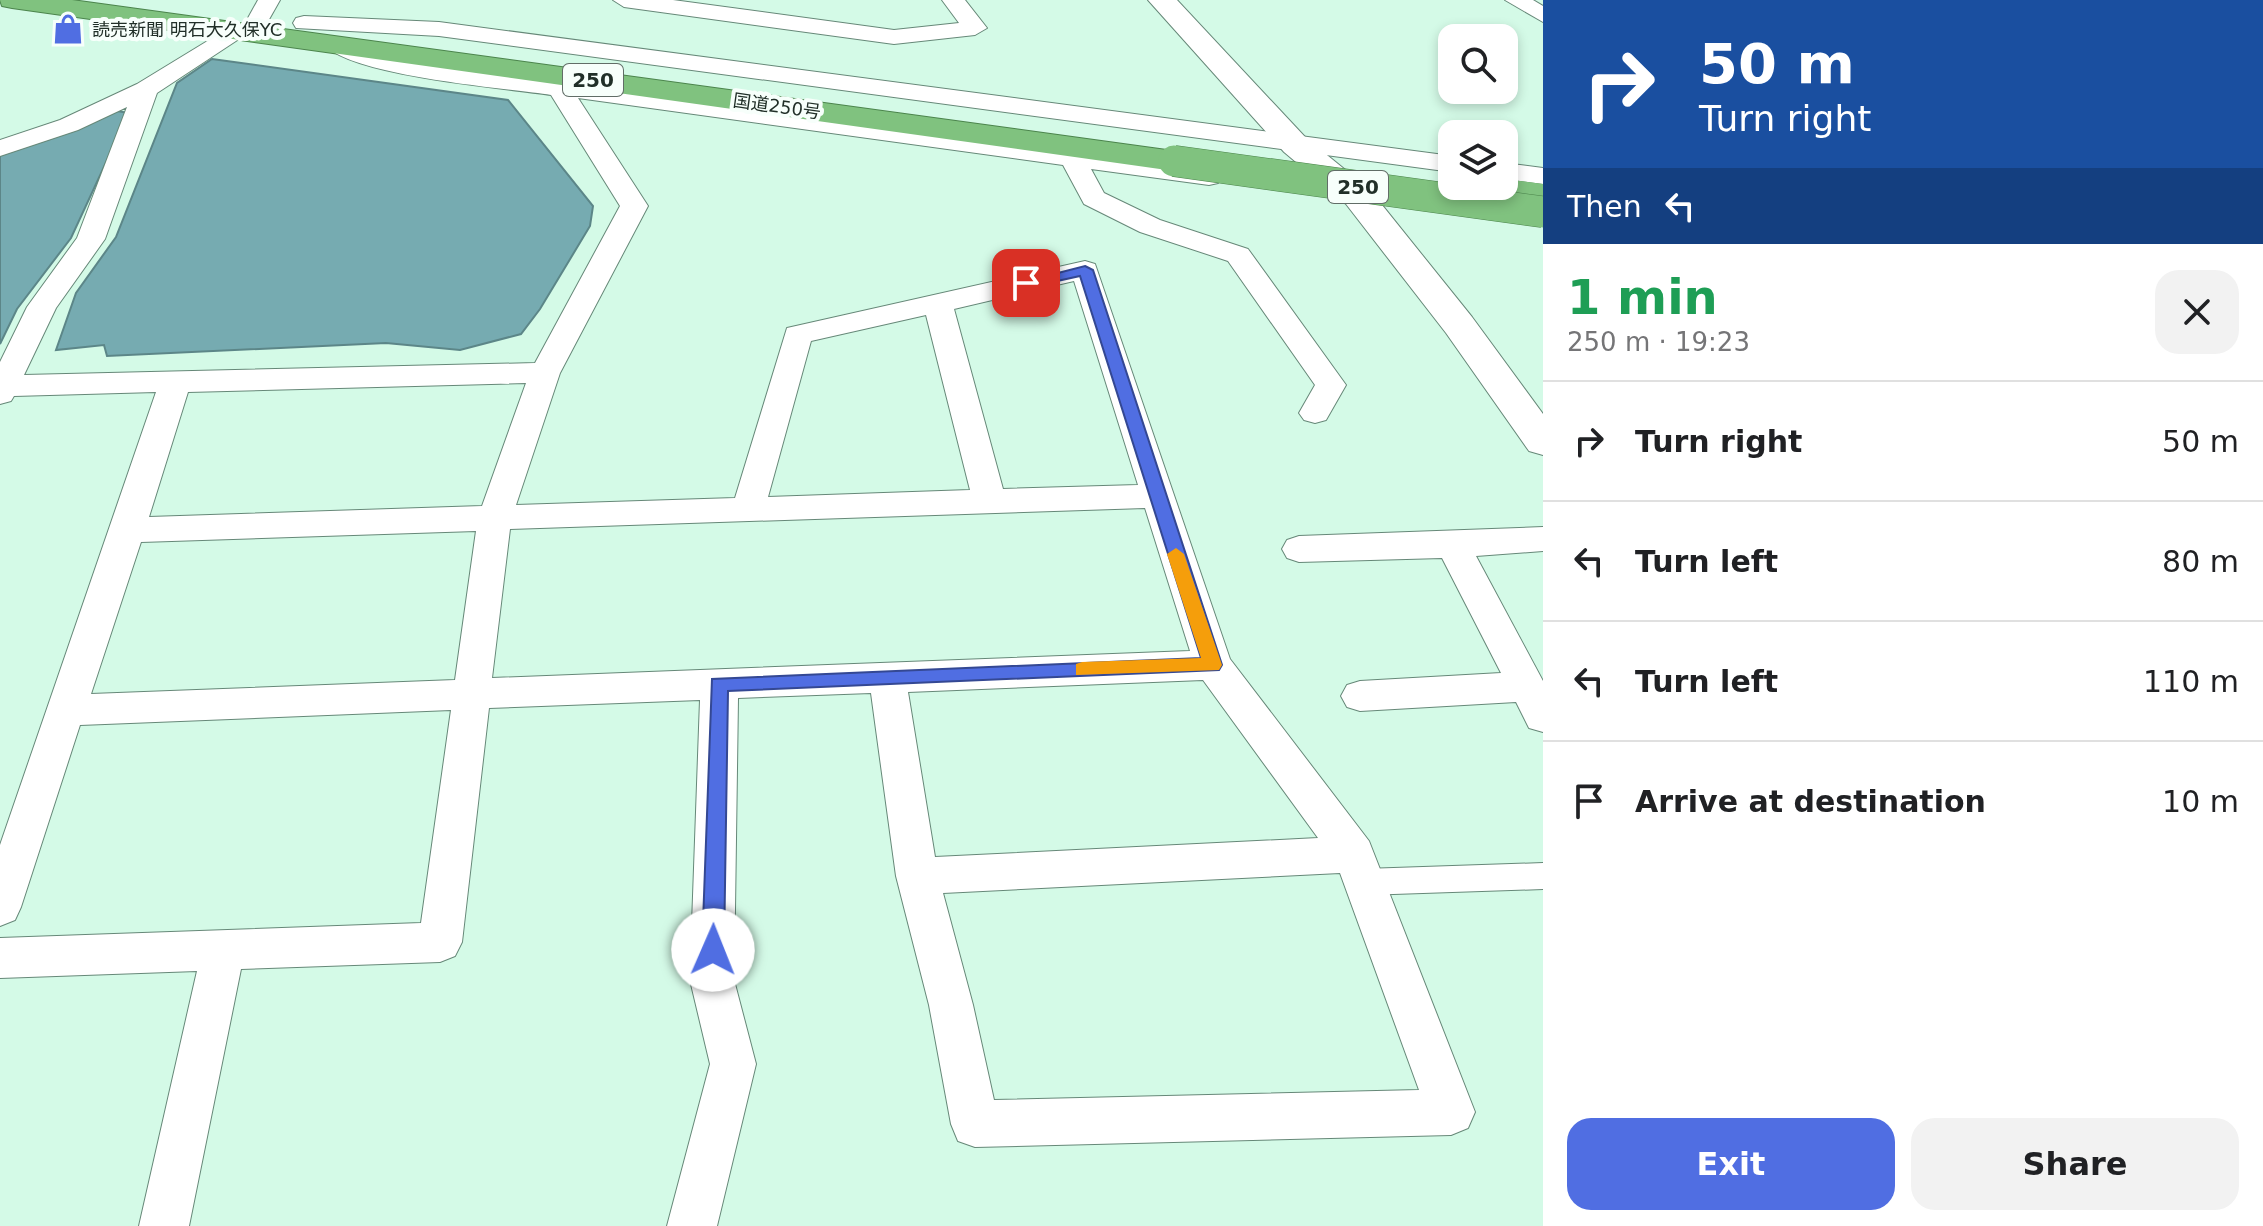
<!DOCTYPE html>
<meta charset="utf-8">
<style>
body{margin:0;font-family:"DejaVu Sans","Noto Sans JP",sans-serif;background:#f2f2f2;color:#202124;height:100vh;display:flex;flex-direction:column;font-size:30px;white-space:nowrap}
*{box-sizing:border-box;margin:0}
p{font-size:26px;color:#757577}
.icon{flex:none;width:44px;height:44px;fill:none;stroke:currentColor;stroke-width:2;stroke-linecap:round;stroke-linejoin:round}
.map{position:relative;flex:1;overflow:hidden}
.drawer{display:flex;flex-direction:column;background:#fff;width:720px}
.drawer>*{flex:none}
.banner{background:#1a4fa0;color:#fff;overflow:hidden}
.fabs{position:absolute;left:1438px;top:24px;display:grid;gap:16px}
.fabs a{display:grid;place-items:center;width:80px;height:80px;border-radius:16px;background:#fff;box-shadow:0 4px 12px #0003;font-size:40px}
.pin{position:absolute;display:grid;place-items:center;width:68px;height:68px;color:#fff;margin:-34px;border-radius:16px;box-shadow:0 4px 12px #0006}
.me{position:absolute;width:88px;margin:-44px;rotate:1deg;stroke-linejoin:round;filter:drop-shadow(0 0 6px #0008)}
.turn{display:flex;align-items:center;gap:28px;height:168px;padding:0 24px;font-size:36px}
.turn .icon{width:104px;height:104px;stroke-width:2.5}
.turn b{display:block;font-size:56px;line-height:68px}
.then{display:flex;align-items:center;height:76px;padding:0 24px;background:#0003;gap:16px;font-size:30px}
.round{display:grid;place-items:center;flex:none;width:84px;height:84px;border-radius:24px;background:#f2f2f2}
.head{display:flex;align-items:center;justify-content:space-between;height:136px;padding:0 24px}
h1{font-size:48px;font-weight:800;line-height:60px;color:#1e9e55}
.cta{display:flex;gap:16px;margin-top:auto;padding:16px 24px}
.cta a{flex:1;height:92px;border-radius:24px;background:#506ee2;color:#fff;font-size:32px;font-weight:800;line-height:92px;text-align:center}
.cta a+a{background:#f2f2f2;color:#202124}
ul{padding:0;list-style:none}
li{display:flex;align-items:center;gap:24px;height:120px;padding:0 24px;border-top:2px solid #e0e0e0}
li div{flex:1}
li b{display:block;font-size:30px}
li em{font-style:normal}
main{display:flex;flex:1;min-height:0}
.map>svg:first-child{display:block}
.water{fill:#76abb1;stroke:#5c8688;stroke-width:2}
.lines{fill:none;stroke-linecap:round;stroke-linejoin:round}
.pedestrian-casing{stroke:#668878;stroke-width:2}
.minor-casing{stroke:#668878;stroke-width:2}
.tertiary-casing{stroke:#668878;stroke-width:2}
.trunk-casing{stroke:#4b844c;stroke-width:2}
.pedestrian{fill:#fff;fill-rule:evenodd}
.minor{fill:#fff;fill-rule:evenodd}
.tertiary{fill:#fff;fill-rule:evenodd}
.trunk{fill:#80c27f;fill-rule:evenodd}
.trunk-bridge-casing{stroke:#4b844c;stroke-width:32;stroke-linecap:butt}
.trunk-bridge{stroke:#80c27f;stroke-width:31}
.route{fill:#506ee2;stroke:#344893;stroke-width:2}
.slow{fill:#f59e0b}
.labels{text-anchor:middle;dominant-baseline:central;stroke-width:8;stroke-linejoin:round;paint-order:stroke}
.far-poi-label{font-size:18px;fill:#212f28;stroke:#f7fffb;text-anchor:start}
.far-street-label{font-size:18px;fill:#212f28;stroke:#f7fffb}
.shield{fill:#f7fffb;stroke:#616d67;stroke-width:2}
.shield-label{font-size:20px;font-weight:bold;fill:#212f28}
</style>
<main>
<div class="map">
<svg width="1543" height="1226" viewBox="0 0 1543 1226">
<rect width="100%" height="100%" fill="#d4fae7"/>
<g class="water">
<path d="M212,59L508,100L593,206L590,226L540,309L521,334L460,350L386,343L107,356L104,345L56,350L76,293L116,237L177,83Z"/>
<path d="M117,111L129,113L71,238L17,309L0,344V155Z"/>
</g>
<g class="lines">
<g class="pedestrian-casing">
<path id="pedestrian" d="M1543,863V889L1364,895L1353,891L1349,882L1353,873L1364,869Z"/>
</g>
<g class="minor-casing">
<g id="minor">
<path d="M258,0H280L267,23L259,25L248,18Z"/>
<path d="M613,0H673L894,30L959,23L942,0H965L987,28L975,35L894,44L624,7Z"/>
<path d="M1505,0H1533L1543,6V22Z"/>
<path d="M304,16L439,22L1452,156V172L439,36L296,28L293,23L296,18Z"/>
<path d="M237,23L249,30L245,35L157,93L105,239L56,308L24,375L535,363L620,206L551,95C506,88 347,76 323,43L327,38H343L372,53L439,65L1218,171L1222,177L1218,183L1209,185L1091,169L1104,193L1160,220L1248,249L1346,385L1326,420L1315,423L1304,420L1299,413L1315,385L1228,261L1140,232L1084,204L1063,165L578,98L648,206L560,373L516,505L735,498L787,328L1085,261L1095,264L1230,659L1369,841L1475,1112L1468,1128L1451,1135L975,1147L958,1141L951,1124L929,1005L896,876L871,693L738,698L734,980L756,1064L717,1226H667L710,1064L690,980L700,700L489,708L462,942L455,956L440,962L241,969L189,1226H139L197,971L0,978V938L421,923L451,710L80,725L21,907L15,920L0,926V845L156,392L14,396L11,401L0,404V362L27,307L77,238L127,107L78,130L0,156V140L60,120L137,84ZM1074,281L1138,485L1003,489L954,309ZM926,315L970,490L768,497L811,341ZM526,383L482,506L149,517L188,392ZM1145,508L1190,651L492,678L510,529ZM476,531L455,680L91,694L141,542ZM1203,680L1318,838L935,857L908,692ZM1340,873L1419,1090L994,1100L973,1005L943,893Z"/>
<path d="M1504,163L1543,168V184L1504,179Z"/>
<path d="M1543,527V551L1476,556L1543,681V732L1529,728L1516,702L1360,711L1347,707L1341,696L1347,685L1360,681L1501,673L1442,558L1299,562L1287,558L1282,549L1287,540L1299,536Z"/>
</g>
</g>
<g class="tertiary-casing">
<path id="tertiary" d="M1148,0H1177L1306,138L1370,190L1472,317L1543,414V455L1529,451L1446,333L1346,204L1284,152Z"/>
</g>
<g class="trunk-casing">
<g id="trunk">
<path d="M0,0H72L1174,151L1185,154L1190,161L1185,168L1174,171L12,8L2,6Z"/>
<path d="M1504,179L1543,184V204L1476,193L1471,186H1504Z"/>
</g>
</g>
<use href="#pedestrian" class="pedestrian"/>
<use href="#minor" class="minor"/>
<use href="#tertiary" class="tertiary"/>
<use href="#trunk" class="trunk"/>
<g class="trunk-bridge-casing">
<path id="trunk-bridge" d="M1174,161L1543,212"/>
</g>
<use href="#trunk-bridge" class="trunk-bridge"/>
</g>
<path class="route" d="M1085,266L1093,270L1222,665L1219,670L728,691L724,950L721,957L713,960L705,957L702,950L712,679L1201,658L1080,276L1026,288L1019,283Z"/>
<path class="slow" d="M1176,548L1184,554L1222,665L1219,670L1076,675V664L1082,662L1201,658L1167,554Z"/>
<defs>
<g id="shop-bare" transform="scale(2.4)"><path d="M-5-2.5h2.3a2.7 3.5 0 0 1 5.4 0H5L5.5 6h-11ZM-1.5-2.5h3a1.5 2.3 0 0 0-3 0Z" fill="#506ee2" stroke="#f7fffb" stroke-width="2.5" paint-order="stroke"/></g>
</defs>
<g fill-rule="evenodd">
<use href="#shop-bare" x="68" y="29"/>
</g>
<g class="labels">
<g class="far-poi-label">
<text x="92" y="29">読売新聞 明石大久保YC</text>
</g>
<g class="far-street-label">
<text transform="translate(777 106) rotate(8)">国道250号</text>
</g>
<g class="shield">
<rect x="563" y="64" width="60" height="32" rx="6"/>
<rect x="1328" y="171" width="60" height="32" rx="6"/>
</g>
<g class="shield-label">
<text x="593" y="80">250</text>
<text x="1358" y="187">250</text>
</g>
</g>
</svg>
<div class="fabs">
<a><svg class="icon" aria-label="search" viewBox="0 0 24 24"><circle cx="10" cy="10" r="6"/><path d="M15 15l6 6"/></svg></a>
<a><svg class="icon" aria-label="layers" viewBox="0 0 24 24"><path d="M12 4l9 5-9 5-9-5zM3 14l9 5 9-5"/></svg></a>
</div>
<div class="pin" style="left:1026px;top:283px;background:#d93025"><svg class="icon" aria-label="arrive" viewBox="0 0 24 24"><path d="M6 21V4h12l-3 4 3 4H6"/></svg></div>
<svg class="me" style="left:713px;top:950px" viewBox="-20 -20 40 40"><circle r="19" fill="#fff"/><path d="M0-13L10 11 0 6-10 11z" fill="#506ee2"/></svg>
</div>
<section class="drawer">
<div class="banner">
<div class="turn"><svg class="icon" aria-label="right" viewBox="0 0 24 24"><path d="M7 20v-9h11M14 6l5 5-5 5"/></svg><div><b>50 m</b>Turn right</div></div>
<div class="then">Then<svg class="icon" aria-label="left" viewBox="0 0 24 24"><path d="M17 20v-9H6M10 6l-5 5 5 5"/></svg></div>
</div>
<div class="head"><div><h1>1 min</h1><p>250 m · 19:23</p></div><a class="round"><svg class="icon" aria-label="close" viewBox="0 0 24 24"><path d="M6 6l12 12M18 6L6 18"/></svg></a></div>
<ul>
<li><svg class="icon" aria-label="right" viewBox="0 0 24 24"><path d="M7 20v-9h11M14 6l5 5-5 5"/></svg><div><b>Turn right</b></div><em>50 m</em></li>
<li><svg class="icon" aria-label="left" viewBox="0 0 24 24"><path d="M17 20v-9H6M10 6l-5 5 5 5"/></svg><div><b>Turn left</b></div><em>80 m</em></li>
<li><svg class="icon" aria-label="left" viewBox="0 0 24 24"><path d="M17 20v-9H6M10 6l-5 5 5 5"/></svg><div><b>Turn left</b></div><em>110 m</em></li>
<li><svg class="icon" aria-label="arrive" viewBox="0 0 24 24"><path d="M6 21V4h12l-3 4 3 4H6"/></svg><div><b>Arrive at destination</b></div><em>10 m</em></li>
</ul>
<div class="cta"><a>Exit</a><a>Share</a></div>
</section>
</main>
